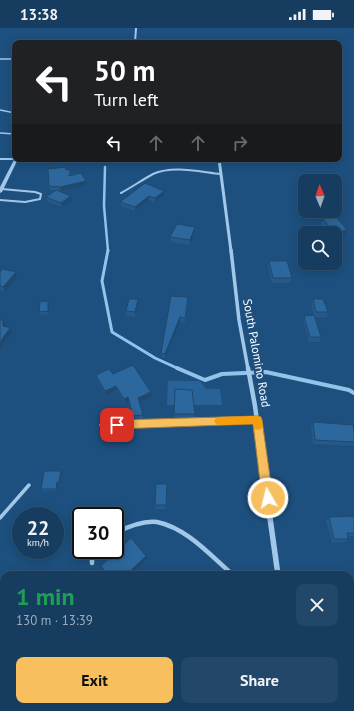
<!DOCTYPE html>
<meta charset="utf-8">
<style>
body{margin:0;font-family:"PT Sans",sans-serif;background:#234768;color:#f1f3f6;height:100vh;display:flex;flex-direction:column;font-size:15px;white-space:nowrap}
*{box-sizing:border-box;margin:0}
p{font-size:13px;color:#9eadbd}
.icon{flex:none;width:22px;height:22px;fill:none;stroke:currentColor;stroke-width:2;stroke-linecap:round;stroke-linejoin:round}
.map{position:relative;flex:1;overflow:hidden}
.side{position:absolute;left:0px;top:543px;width:354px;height:140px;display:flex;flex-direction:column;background:#163c5f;border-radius:12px 12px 0 0;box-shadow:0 2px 10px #0003,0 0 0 1px #355674}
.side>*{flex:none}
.guide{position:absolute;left:12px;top:12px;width:330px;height:122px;border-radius:8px;box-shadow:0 2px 10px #0003,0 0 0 1px #355674;background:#202124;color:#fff;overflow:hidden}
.needle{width:26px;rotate:358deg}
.fabs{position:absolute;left:298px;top:146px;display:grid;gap:8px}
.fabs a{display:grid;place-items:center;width:44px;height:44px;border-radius:8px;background:#163c5f;box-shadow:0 2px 10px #0003,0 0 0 1px #355674;font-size:20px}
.speed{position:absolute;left:12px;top:479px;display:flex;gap:8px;font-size:20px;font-weight:700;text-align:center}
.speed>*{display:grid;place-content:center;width:52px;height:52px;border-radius:50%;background:#163c5f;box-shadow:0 2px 10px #0003,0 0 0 1px #355674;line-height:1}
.speed small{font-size:10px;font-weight:400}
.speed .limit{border:2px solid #111;border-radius:6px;background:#fff;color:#111}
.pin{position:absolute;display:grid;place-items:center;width:34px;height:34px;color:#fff;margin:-17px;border-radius:8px;box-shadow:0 2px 6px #0006}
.me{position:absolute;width:44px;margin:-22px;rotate:352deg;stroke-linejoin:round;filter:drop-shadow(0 0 3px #0008)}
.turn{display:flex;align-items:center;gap:14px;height:84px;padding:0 16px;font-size:18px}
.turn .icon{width:52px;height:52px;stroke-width:2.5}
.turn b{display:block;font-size:28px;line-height:34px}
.lanes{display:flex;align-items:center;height:38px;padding:0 16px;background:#0003;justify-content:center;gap:20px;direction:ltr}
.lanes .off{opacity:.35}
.round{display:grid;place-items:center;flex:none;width:42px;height:42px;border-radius:8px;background:#234768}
.head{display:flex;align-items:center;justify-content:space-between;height:68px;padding:0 16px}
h1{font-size:24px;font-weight:600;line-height:30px;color:#1e9e55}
.primary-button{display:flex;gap:8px;margin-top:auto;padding:8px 16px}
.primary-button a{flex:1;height:46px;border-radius:8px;background:#f8bf5f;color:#111;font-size:16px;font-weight:600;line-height:46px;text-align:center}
.primary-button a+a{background:#234768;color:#f1f3f6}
.status{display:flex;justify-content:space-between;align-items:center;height:28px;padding:0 20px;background:#163c5f;direction:ltr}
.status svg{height:11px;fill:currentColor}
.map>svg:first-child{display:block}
.green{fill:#276398}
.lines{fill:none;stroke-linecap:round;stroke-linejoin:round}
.stream-far2{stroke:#94c3ea;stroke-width:2.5}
.stream-far1{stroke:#94c3ea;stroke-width:3}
.stream{stroke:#94c3ea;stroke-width:4}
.service-far3{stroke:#a1c7e9;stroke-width:1.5}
.service-far2{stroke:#a1c7e9;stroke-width:2}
.service-far1{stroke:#a1c7e9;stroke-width:3.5}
.service{stroke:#a1c7e9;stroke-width:4.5}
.minor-far4{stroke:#a1c7e9;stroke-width:1.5}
.minor-far3{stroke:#a1c7e9;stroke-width:3}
.minor-far2{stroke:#a1c7e9;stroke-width:3.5}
.minor-far1{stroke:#a1c7e9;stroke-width:4.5}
.minor{stroke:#a1c7e9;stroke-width:5.5}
.tertiary{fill:#a1c7e9;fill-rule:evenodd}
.wall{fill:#265987}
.shaded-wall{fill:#1f496e}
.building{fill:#2c689d;stroke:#1f496e}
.route{fill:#f8bf5f;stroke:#a17c3e}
.slow{fill:#f59e0b}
.labels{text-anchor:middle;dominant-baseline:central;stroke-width:4;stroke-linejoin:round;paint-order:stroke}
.street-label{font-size:12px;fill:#fff;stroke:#1d507f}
</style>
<div class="status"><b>13:38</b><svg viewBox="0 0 49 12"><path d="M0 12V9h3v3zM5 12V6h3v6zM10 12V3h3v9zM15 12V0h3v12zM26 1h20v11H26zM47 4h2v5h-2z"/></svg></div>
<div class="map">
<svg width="354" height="683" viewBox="0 0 354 683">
<rect width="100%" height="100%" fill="#1d507f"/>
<path class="green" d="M168,353H200L206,361H220L222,377H167Z"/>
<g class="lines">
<path class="stream-far2" d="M105,139L104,178L108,223"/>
<path class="stream-far1" d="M108,222L102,253L112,304L155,330L179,341"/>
<path class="stream" d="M177,340L205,352L222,346L266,344L349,362L354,365"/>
<g class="service-far3">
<path d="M207,15L214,13H234"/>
<path d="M0,82L15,85"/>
<path d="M0,105L15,106"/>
</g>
<g class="service-far2">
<path d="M0,131H16"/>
<path d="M121,165C132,159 142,152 153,146C173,137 200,144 221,146"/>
<path d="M0,172L25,174L40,171L41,166L35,164L2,161"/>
</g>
<g class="service-far1">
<path d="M101,397L257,392"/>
<path d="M0,490L29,457"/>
</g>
<g class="service">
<path d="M115,505C127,499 143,492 157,494C187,500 211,528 233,547"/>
<path d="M92,522V535"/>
<path d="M13,679V683"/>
<path d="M56,679V683"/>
</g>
<path class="minor-far4" d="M0,31H15"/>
<g class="minor-far3">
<path d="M219,131L231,223"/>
<path d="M219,132L261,131"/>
</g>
<path class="minor-far2" d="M231,222L239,292L248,341"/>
<path class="minor-far1" d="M248,340L255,378L270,491"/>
<g class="minor">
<path d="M270,490L278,547"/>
<path d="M296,679V683"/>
</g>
<g class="tertiary">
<path d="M135,0H137L136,15H134Z"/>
<path d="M15,130V131H18L2,164L0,165V159Z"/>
</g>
</g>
<g class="wall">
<path d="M66,142L71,145V147L87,157L61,163L50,162L49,158Z"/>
<path d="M164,163V168L155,174L149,172L135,183L121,178L120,174Z"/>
<path d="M46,169L72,173L62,179L47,173Z"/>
<path d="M323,191L346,207L335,205H329L321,196Z"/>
<path d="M195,199V203L190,217L171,214L170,209Z"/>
<path d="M269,233L292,250L290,255H272L268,238Z"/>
<path d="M0,244H16L17,249L5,264L0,262Z"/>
<path d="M313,271L328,284L327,289H315L321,309L319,314H309L303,292L304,288L314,287L311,276Z"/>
<path d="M188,273L185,294H180L165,330L162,329L161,325Z"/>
<path d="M49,275V286L40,287L39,284Z"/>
<path d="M138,276L135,289L126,288V283Z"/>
<path d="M113,346L151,364L152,368L139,374L143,387V391L134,393L129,374L125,376L117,362L106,367L97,351L96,347Z"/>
<path d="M174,386H195L194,390H174Z"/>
<path d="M313,394L354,402V418L313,416L311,399Z"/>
<path d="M62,445L60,456H58L57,463H42L41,461Z"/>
<path d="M167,460L166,481H155V477Z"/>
<path d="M354,488V508H348V511L345,514L332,515L326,492L329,489Z"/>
<rect x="350" y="608" width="4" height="19"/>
</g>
<g class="shaded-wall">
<path d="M86,153L87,157L61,163L60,159Z"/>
<path d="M164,163V168L155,174V170Z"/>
<path d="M71,168L72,173L62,179L61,175Z"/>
<path d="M149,168V172L135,183V179Z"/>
<path d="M195,199V203L190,217V212Z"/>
<path d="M347,202L346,207L335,209V205H334Z"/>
<path d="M16,244L17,249L5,264L3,259Z"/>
<path d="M138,271V276L135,289V284Z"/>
<path d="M48,273L49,275V286L48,283Z"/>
<path d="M180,289V294L165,330V326Z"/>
<path d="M3,292L6,297L5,303L3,298Z"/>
<path d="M10,300L12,304L0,322V314Z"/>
<path d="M116,358L117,362L106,367L105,363Z"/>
<path d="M151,364L152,368L138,375V370Z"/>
<path d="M128,369L129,374L125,376L124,371Z"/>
<path d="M61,443L62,445L60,456L59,454Z"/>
<path d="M57,454L58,456L57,463L56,461Z"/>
<path d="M146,528L147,531L130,547H126Z"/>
<path d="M94,679H96L95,683H93Z"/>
</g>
<g class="building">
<path d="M217,12H227L228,15H218Z"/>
<path d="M66,139V142L70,141L69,148L81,145L86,153L60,159L49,158L48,141Z"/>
<path d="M145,155L164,163L155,170L149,168L135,179L120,174Z"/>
<path d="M56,162L71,168L61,175L46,169Z"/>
<path d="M336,189L347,202L334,205L323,191Z"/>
<path d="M177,196L195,199L190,212L170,209Z"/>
<path d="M269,233H287L292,250H273Z"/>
<path d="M2,241L16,244L3,259L0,258V244Z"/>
<path d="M171,268L188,269L185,290L180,289L165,326L161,325Z"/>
<path d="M129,271H138L135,284L126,283Z"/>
<path d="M313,271H323L328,284H316Z"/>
<path d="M48,273V283L39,284L40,274Z"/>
<path d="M314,287L321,309H310L304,288Z"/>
<path d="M0,292H3V298L10,300L0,314Z"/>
<path d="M133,337L151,364L138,370L143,387L133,388L128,369L124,371L116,358L105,363L96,347L109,341L113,346Z"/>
<path d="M175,361L192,362L195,386H174Z"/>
<path d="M313,394L353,397L354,402V414L315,412Z"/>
<path d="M44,443H61L59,454H57L56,461H41Z"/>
<path d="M156,456H167L166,477H155Z"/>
<path d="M354,488V505H347L348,511H334L329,489Z"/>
<path d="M131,510L146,528L126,547H108L101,538Z"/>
<path d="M350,608H354V625H353L350,612Z"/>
<path d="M63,679H94L93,683H80L63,681Z"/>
</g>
<path class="route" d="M257,388L261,389L262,392L273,470L271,473L268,475L264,473L262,470L253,396L117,401L113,400L112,397L113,394L117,392Z"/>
<path class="slow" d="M257,388L261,389L263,398L261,401L258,402L254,401L253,396L219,397L216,396L214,393L216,390L219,389Z"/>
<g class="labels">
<g class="street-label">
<text transform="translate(257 325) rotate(80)">South Palomino Road</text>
</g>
</g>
</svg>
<div class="fabs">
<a><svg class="needle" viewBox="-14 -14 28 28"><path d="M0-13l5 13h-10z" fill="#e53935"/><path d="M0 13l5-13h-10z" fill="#9eadbd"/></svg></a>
<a><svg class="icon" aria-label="search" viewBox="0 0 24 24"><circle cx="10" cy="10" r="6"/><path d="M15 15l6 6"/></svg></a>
</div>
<div class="speed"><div>22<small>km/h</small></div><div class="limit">30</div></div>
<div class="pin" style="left:117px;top:397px;background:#d93025"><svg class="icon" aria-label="arrive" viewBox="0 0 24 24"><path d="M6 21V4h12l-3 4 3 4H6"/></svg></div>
<svg class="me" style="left:268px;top:470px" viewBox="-20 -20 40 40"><circle r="17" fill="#f8bf5f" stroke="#fff" stroke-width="3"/><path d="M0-11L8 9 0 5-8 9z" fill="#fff"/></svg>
<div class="guide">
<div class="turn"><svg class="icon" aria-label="left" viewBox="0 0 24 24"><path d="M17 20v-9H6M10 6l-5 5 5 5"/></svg><div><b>50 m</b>Turn left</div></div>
<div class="lanes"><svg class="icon" aria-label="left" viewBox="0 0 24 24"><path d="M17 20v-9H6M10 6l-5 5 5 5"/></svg><svg class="icon off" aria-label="ahead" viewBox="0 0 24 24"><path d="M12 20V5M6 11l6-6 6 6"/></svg><svg class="icon off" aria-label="ahead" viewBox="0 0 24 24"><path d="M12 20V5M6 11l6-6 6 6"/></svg><svg class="icon off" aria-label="right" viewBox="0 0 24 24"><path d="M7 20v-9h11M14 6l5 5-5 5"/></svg></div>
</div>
<section class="side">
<div class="head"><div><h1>1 min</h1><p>130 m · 13:39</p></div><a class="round"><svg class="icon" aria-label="close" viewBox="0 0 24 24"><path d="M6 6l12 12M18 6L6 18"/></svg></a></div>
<div class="primary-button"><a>Exit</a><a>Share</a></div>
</section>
</div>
